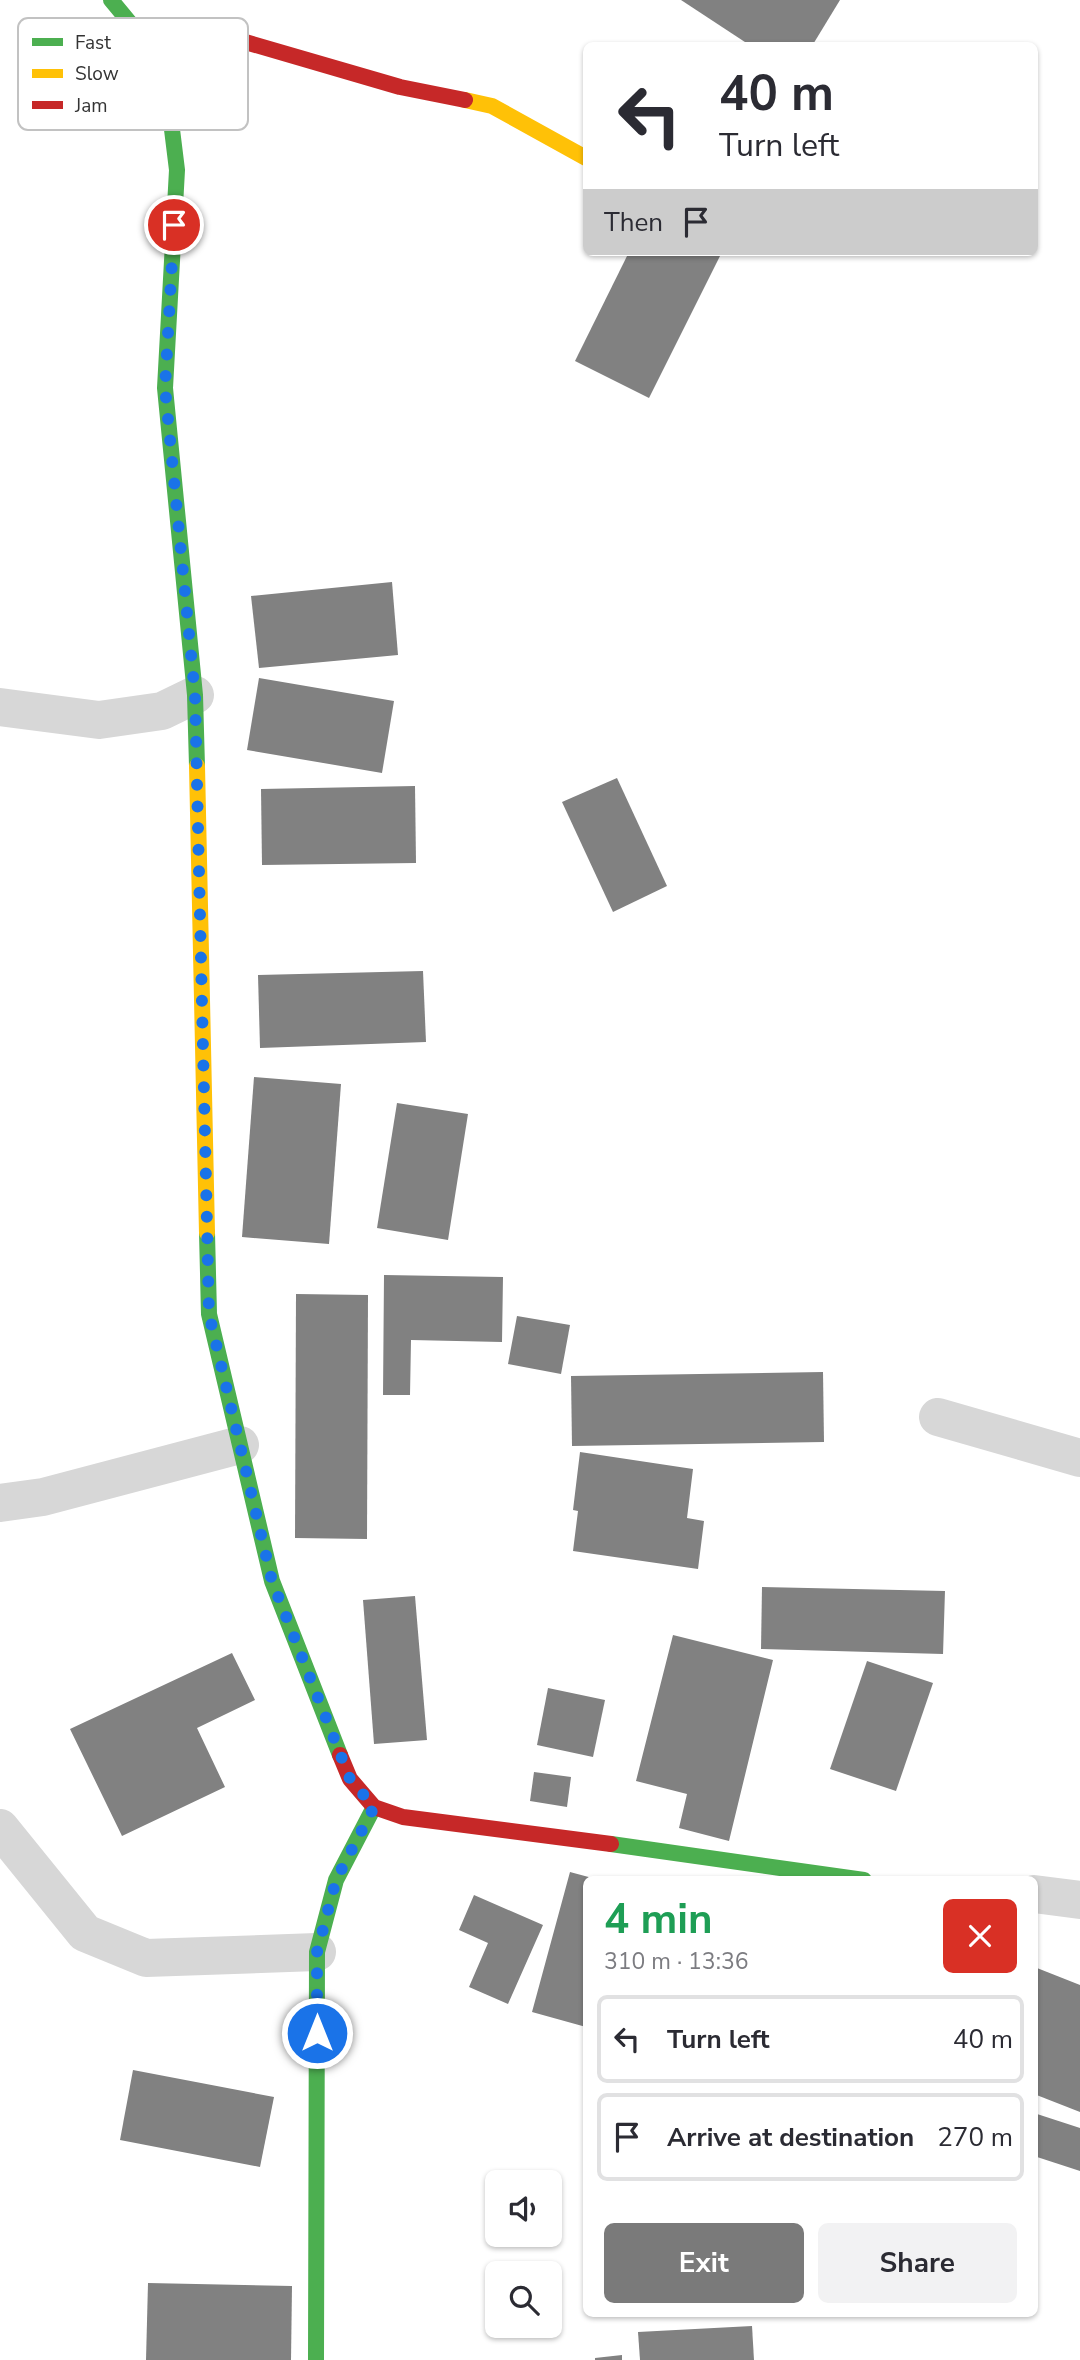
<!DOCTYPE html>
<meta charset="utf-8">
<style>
body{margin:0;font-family:"Nunito Sans",sans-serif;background:#f2f2f3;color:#2b2b33;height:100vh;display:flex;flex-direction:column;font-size:26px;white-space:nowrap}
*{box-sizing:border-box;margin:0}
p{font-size:23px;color:#7c7c81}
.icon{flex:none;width:38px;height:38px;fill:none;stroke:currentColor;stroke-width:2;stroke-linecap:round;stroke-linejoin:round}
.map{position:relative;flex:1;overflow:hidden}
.panel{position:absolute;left:583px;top:1876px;width:455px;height:441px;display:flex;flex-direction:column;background:#fff;border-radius:10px;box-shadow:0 2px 5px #0004}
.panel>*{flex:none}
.hud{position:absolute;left:583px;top:42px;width:455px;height:214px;border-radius:10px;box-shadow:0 2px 5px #0004;background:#fff;color:#2b2b33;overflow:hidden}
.fabs{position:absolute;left:485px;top:2170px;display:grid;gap:14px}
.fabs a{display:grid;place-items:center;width:77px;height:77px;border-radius:10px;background:#fff;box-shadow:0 2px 5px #0004;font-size:35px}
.pin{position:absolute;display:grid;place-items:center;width:60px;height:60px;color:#fff;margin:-30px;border:4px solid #fff;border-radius:50%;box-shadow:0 2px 7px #0007}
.me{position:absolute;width:77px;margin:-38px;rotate:0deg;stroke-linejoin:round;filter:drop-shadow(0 0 5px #0008)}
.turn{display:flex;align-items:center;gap:24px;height:147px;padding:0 21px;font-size:32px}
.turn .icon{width:91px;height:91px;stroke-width:2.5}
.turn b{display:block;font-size:49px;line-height:60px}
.then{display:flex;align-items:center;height:66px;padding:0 21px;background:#0003;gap:14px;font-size:26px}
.round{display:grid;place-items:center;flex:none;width:74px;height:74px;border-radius:10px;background:#f2f2f3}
.headline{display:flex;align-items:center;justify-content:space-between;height:119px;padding:0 21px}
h1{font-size:42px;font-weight:700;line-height:52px;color:#1e9e55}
.primary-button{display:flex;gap:14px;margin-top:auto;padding:14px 21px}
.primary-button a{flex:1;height:80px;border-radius:10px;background:#7a7a7a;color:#fff;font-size:28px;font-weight:700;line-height:80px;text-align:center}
.primary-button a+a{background:#f2f2f3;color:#2b2b33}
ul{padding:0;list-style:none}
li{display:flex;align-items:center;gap:21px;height:88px;margin:0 14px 10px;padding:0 7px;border:4px solid #e1e1e2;border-radius:10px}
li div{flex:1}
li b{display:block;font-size:26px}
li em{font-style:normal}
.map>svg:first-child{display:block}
.building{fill:#818181}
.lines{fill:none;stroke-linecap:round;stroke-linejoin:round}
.street{stroke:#d7d7d7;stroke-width:38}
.fast{stroke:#4caf50;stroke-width:16}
.slow{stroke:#ffc107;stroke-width:16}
.jam{stroke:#c62828;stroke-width:16}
.route{stroke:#1a73e8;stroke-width:12;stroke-dasharray:0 21.6}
.key{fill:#fff;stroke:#c2c2c2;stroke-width:2}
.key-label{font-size:19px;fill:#333}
</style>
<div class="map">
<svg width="1080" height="2360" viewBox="0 0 1080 2360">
<rect width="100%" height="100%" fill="#fff"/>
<g class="building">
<path d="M681,0H840L812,46H751Z"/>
<path d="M629,252H722L649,398L575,361Z"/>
<path d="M392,582L398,655L259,668L251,596Z"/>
<path d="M259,678L394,701L382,773L247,750Z"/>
<path d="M617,778L667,886L613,912L562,802Z"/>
<path d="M415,786L416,863L262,865L261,789Z"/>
<path d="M423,971L426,1042L260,1048L258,975Z"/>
<path d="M254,1077L341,1084L329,1244L242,1237Z"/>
<path d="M397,1103L468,1114L448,1240L377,1228Z"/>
<path d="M384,1275L503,1277L502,1342L411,1340L410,1395H383Z"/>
<path d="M296,1294L368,1295L367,1539L295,1538Z"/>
<path d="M517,1316L570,1325L561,1374L508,1364Z"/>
<path d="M823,1372L824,1442L572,1446L571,1376Z"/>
<path d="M580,1452L693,1469L687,1518L704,1521L698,1569L573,1551L578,1511L573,1510Z"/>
<path d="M762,1587L945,1591L943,1654L761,1649Z"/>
<path d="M415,1596L427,1740L374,1744L363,1600Z"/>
<path d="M673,1635L773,1660L729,1841L679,1828L687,1794L636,1781Z"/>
<path d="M232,1653L255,1700L197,1728L225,1787L122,1836L70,1729Z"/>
<path d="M867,1661L933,1683L896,1791L830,1769Z"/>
<path d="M548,1688L605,1700L593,1757L537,1745Z"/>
<path d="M534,1772L571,1777L567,1807L530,1801Z"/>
<path d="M570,1872L596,1879L586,1880V2027L532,2012Z"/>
<path d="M474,1895L543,1925L508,2004L469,1987L488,1943L459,1930Z"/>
<path d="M1037,1968L1080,1985V2112L1034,2094V1974Z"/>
<path d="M133,2070L274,2097L260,2167L120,2140Z"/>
<path d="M1034,2113L1080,2128V2171L1034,2156Z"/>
<path d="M148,2283L292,2286L291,2360H146Z"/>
<path d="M752,2326L754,2360H640L638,2332Z"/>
<path d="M622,2355V2360H595V2358Z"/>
</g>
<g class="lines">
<g class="street">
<path d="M0,707L99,720L162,711L195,695"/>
<path d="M938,1417L1080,1458"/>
<path d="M0,1503L43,1497L240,1445"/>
<path d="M0,1828L85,1933L146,1958L317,1952"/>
<path d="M1034,1894L1080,1900"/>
</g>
<g class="fast">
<path d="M111,0L145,41L168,97L177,170L165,388L195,695L197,766"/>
<path d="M207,1233L209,1314L272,1581L340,1755"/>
<path d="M611,1844L864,1880"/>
<path d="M316,2360L317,1952L336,1880L374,1807"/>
</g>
<g class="slow">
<path d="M465,100L492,106L586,158"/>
<path d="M197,766L207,1233"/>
</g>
<g class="jam">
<path d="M145,41L218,34L400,87L465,100"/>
<path d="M340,1755L350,1779L374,1807L403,1817L611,1844"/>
</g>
</g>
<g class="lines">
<path class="route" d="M174,225L165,388L195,695L209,1314L272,1581L350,1779L374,1807L336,1880L317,1952V2033"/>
</g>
<rect x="18" y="18" width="230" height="112" rx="10" class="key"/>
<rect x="32" y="38" width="31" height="8" fill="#4caf50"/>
<rect x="32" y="69" width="31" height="9" fill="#ffc107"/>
<rect x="32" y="101" width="31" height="8" fill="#c62828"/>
<g class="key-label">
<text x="75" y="49">Fast</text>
<text x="75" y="80">Slow</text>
<text x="75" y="112">Jam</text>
</g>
</svg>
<div class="fabs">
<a><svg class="icon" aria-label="sound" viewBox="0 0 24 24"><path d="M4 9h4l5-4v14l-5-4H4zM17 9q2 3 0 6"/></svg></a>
<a><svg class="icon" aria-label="search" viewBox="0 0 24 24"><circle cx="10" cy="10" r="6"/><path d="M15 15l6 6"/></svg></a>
</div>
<div class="pin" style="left:174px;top:225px;background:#d93025"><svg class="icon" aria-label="arrive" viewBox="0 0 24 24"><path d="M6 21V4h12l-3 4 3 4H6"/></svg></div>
<svg class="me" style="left:317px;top:2033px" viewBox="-20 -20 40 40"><circle r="17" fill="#1a73e8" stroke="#fff" stroke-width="3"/><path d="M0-11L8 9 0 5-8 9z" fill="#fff"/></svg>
<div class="hud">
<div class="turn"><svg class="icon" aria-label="left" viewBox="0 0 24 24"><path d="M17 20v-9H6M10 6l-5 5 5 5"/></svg><div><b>40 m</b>Turn left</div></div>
<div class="then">Then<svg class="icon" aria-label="arrive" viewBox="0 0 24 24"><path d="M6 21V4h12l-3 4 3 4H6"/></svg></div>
</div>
<section class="panel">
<div class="headline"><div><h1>4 min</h1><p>310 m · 13:36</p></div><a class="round" style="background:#d93025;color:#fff"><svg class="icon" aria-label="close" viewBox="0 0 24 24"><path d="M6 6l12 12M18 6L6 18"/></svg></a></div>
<ul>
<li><svg class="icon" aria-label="left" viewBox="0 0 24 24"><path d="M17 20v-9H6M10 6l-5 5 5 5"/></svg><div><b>Turn left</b></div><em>40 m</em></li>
<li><svg class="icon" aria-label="arrive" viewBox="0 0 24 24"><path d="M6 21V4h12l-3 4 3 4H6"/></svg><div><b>Arrive at destination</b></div><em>270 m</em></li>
</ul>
<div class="primary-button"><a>Exit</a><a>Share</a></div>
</section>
</div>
